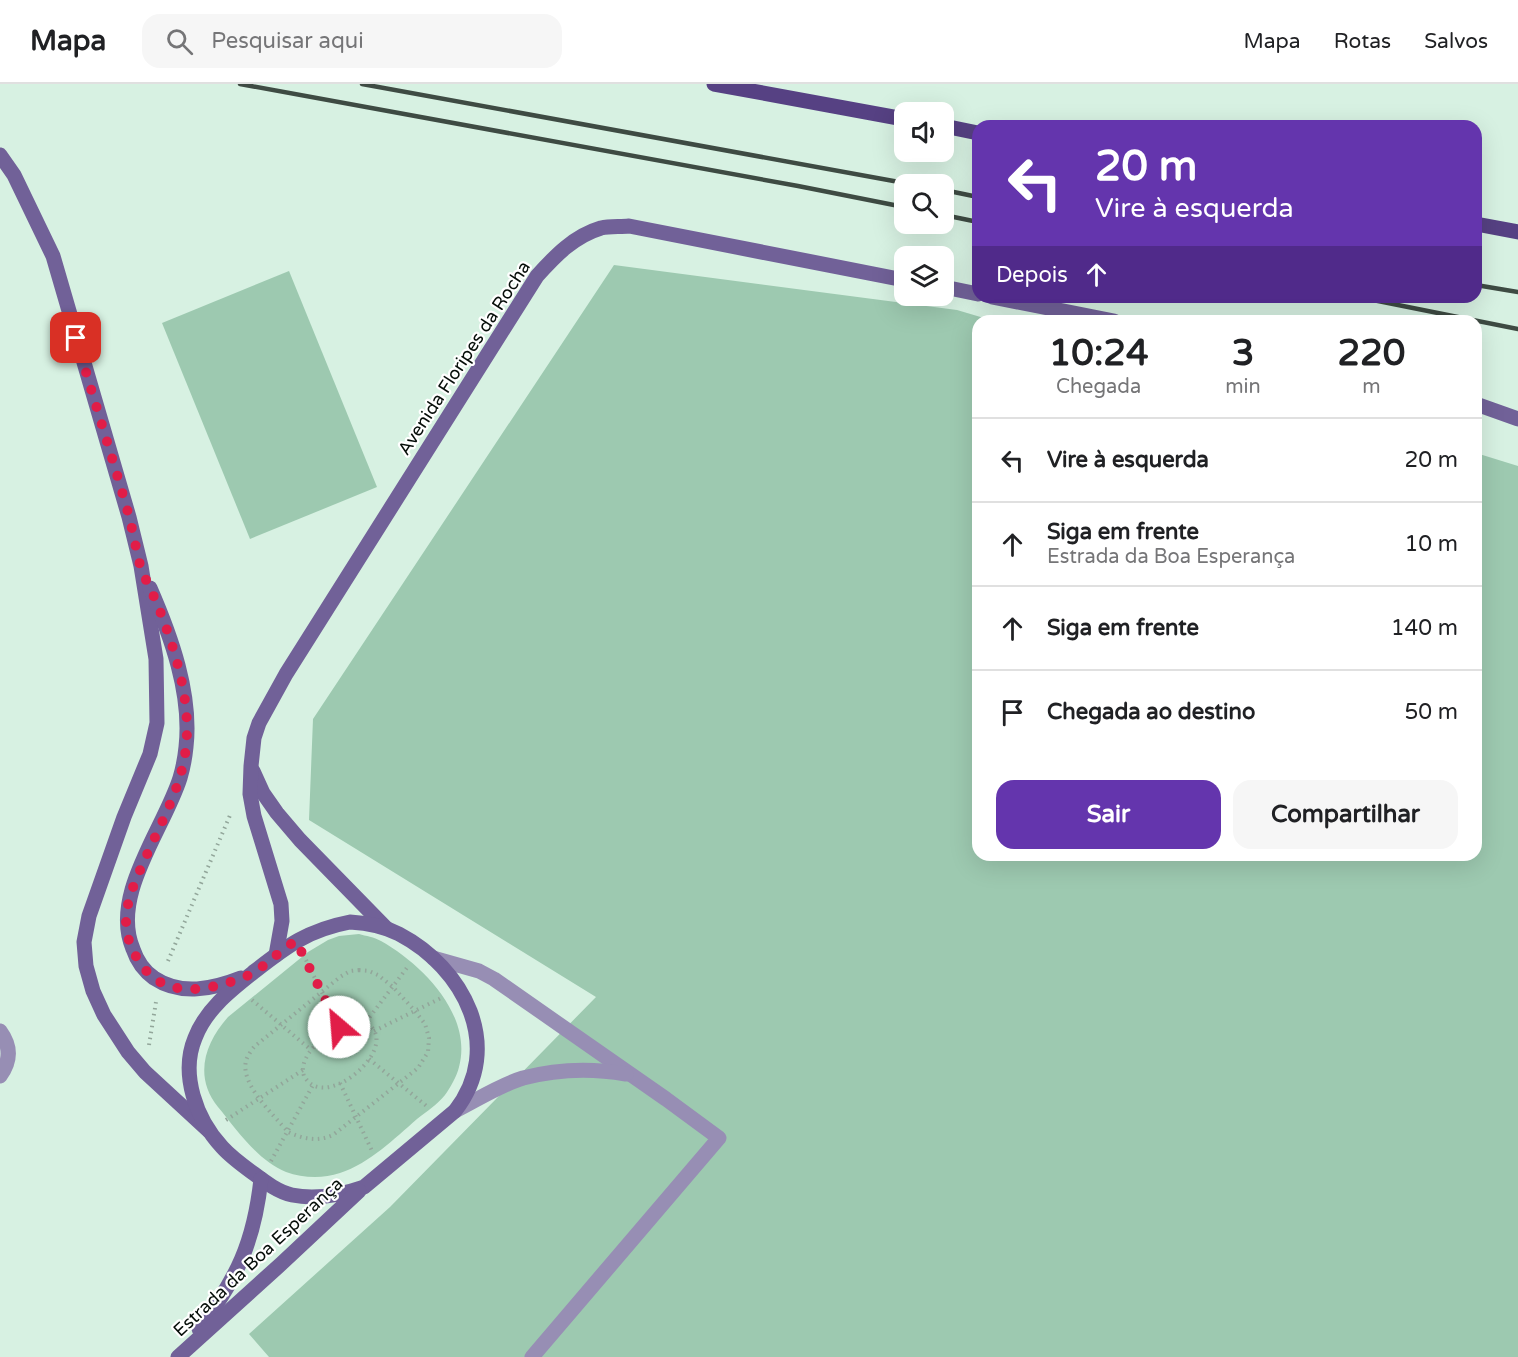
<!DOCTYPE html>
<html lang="pt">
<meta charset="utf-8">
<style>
body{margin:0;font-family:"Varela Round",sans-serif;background:#f6f6f6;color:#202124;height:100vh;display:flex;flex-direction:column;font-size:22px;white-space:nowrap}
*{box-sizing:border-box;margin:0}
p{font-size:20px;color:#757577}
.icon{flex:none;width:33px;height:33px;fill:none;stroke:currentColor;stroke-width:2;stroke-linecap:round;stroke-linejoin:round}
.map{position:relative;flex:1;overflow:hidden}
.sheet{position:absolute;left:972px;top:231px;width:510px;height:546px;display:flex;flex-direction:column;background:#fff;border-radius:18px;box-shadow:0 6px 24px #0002}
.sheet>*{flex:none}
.guide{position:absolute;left:972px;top:36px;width:510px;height:183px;border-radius:18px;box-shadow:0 6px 24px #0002;background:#6435ad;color:#fff;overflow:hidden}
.controls{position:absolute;left:894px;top:18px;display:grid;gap:12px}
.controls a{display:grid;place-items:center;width:60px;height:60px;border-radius:12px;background:#fff;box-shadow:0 6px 24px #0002;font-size:30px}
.pin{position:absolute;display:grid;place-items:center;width:51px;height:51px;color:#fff;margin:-26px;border-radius:12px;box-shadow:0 3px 9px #0006}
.me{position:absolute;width:66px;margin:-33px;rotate:333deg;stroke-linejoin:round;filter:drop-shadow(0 0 4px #0008)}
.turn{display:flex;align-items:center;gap:21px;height:126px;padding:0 24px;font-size:27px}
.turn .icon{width:78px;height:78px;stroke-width:2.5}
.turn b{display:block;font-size:42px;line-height:51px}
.then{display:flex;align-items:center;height:57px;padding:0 24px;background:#0003;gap:12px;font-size:22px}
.eta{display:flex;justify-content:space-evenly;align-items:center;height:102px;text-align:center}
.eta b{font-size:36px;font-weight:700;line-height:42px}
.action{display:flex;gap:12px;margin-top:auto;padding:12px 24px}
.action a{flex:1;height:69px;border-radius:18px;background:#6435ad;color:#fff;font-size:24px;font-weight:700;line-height:69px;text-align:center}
.action a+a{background:#f6f6f6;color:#202124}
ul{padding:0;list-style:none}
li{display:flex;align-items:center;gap:18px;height:84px;padding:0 24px;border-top:2px solid #e0e0e0}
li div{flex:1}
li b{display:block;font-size:22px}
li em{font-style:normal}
header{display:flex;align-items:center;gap:36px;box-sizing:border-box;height:84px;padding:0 30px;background:#fff;border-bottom:2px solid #e0e0e0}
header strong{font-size:28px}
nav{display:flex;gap:33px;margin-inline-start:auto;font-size:21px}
.search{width:420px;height:54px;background:#f6f6f6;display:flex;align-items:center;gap:15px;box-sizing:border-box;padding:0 21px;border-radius:18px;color:#757577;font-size:22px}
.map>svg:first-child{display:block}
.green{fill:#9dc9b0}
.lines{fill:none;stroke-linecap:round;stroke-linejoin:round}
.path{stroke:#92a69a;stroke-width:4;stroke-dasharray:1.5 4.5;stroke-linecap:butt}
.lane{stroke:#978eb4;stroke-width:15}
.secondary{stroke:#716198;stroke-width:15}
.primary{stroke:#564183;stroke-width:15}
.rail{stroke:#3e4b43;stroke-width:4.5}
.route{stroke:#e11d48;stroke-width:10;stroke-dasharray:0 18}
.labels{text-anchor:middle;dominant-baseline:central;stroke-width:4.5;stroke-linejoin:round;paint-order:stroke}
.street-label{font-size:18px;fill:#060e09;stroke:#fff}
</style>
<header>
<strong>Mapa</strong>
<div class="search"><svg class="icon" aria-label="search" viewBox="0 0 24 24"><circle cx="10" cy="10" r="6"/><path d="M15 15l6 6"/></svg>Pesquisar aqui</div>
<nav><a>Mapa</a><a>Rotas</a><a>Salvos</a></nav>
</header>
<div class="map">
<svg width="1518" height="1273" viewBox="0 0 1518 1273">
<rect width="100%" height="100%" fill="#d7f1e2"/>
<g class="green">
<path d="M614,181L957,226L994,237H978V771H1476V369L1518,382V1273H269L249,1250L390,1123L596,913L309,736L313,635Z"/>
<path d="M289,187L377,403L250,455L162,239Z"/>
<path d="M359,850C366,852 374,853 381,857C422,880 473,931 459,983C457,992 450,1004 445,1011C438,1020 426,1028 417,1035C394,1055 370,1079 340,1089C322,1095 303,1094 286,1088C258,1077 237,1046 218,1023C194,993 204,960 228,933L308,868L328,856L339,852Z"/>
</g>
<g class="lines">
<g class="path">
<path d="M306,876L339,943"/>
<path d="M168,877L231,729"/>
<path d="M359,886L369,887L378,891L393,903L415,927L425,940L429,954L428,968L418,984L333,1051C318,1058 303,1055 288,1048C274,1031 237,998 247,974C249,970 252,965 255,962L340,893L350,887Z"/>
<path d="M252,916L311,966"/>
<path d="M362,937C403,954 347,1010 318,1003C312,1002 307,997 304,992C297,973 325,950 340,942C347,938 354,938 362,937Z"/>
<path d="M366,938L409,881"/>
<path d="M374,947L441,914"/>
<path d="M149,961L156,918"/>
<path d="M369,975L429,1024"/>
<path d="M340,999L373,1069"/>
<path d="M226,1036L303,986"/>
<path d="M271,1077L313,1001"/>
</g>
<g class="lane">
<path d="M433,874L479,887L494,895L666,1015L719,1054L532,1273"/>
<path d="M0,947C11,962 11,977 0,992"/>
<path d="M455,1027C477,1016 500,1001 523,994C557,985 592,984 626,990"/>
</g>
<g class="secondary">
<path d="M0,71L14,91L53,172L129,433L141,482L156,575L157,639L150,670L124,733L89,832L84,858L86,882L93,907L104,931L128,968L145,988L209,1047"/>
<path d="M944,203L978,210"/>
<path d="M992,213L1114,237"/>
<path d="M1476,320L1518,335"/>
<path d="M150,504C171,552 192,610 186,663C185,673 183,684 180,694C164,745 110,811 133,865C137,877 144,887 154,894C181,912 213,905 241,894"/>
<path d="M253,687L263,709L277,729L300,756L386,844"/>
<path d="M350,838C367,839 384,842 399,850C464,884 505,963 455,1027L364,1103C341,1111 317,1116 292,1111C278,1108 265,1098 253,1089C242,1081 231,1073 222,1063C196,1035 180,990 195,954C206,925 231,906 255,887C287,862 308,846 350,838Z"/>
<path d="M276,871L282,837L281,820L254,732L250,710L251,682L254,654L259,639L286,590L537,192C555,172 574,152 601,144C610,142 620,143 629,142L904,196"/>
<path d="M199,1245C237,1194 254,1159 261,1095"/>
<path d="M178,1273L281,1180L359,1107"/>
</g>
<g class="primary">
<path d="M714,0L904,35"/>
<path d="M944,42L978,49"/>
<path d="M1476,140L1518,148"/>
</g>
<g class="rail">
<path d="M240,0L798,102L904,123"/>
<path d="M362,0L910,100"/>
<path d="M944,106L978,113"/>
<path d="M944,131L978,138"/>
<path d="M1476,201L1518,208"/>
<path d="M1358,213L1518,245"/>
</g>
</g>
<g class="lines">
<path class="route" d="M76,254C93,313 112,372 129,432C133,448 136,465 140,481C145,496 154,511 160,527C176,569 191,618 186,663C182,704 158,744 142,782C134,799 126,819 126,838C126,855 134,872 144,884C166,913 206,907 236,896C241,894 248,892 253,889C268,880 280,866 296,857L339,943"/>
</g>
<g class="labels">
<g class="street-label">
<text transform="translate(464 274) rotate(-57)">Avenida Floripes da Rocha</text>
<text transform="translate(258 1173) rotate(-43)">Estrada da Boa Esperança</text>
</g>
</g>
</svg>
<div class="controls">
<a><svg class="icon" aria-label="sound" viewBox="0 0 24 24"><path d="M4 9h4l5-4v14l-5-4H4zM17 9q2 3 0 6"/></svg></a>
<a><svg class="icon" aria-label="search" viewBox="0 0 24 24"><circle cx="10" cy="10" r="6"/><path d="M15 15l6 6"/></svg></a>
<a><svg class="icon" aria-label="layers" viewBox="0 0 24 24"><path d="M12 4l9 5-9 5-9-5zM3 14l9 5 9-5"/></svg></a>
</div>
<div class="pin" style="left:76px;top:254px;background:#d93025"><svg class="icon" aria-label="arrive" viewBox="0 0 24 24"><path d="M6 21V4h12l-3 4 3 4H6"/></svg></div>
<svg class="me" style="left:339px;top:943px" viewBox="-20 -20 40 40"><circle r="19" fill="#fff"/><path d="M0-13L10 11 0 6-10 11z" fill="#e11d48"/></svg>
<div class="guide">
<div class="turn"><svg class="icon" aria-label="left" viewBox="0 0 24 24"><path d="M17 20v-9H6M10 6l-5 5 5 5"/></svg><div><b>20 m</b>Vire à esquerda</div></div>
<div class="then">Depois<svg class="icon" aria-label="ahead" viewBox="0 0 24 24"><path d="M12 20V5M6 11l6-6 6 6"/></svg></div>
</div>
<section class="sheet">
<div class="eta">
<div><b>10:24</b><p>Chegada</p></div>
<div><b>3</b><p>min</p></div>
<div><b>220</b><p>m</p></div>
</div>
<ul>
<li><svg class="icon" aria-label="left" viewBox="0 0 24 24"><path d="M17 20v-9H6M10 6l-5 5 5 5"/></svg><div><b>Vire à esquerda</b></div><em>20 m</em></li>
<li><svg class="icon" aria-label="ahead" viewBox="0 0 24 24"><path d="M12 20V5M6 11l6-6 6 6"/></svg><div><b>Siga em frente</b><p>Estrada da Boa Esperança</p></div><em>10 m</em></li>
<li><svg class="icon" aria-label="ahead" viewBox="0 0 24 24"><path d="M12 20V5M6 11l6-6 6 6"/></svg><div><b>Siga em frente</b></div><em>140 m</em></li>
<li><svg class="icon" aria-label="arrive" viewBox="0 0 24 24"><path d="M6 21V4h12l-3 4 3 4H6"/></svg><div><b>Chegada ao destino</b></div><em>50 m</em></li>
</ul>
<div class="action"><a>Sair</a><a>Compartilhar</a></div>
</section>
</div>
